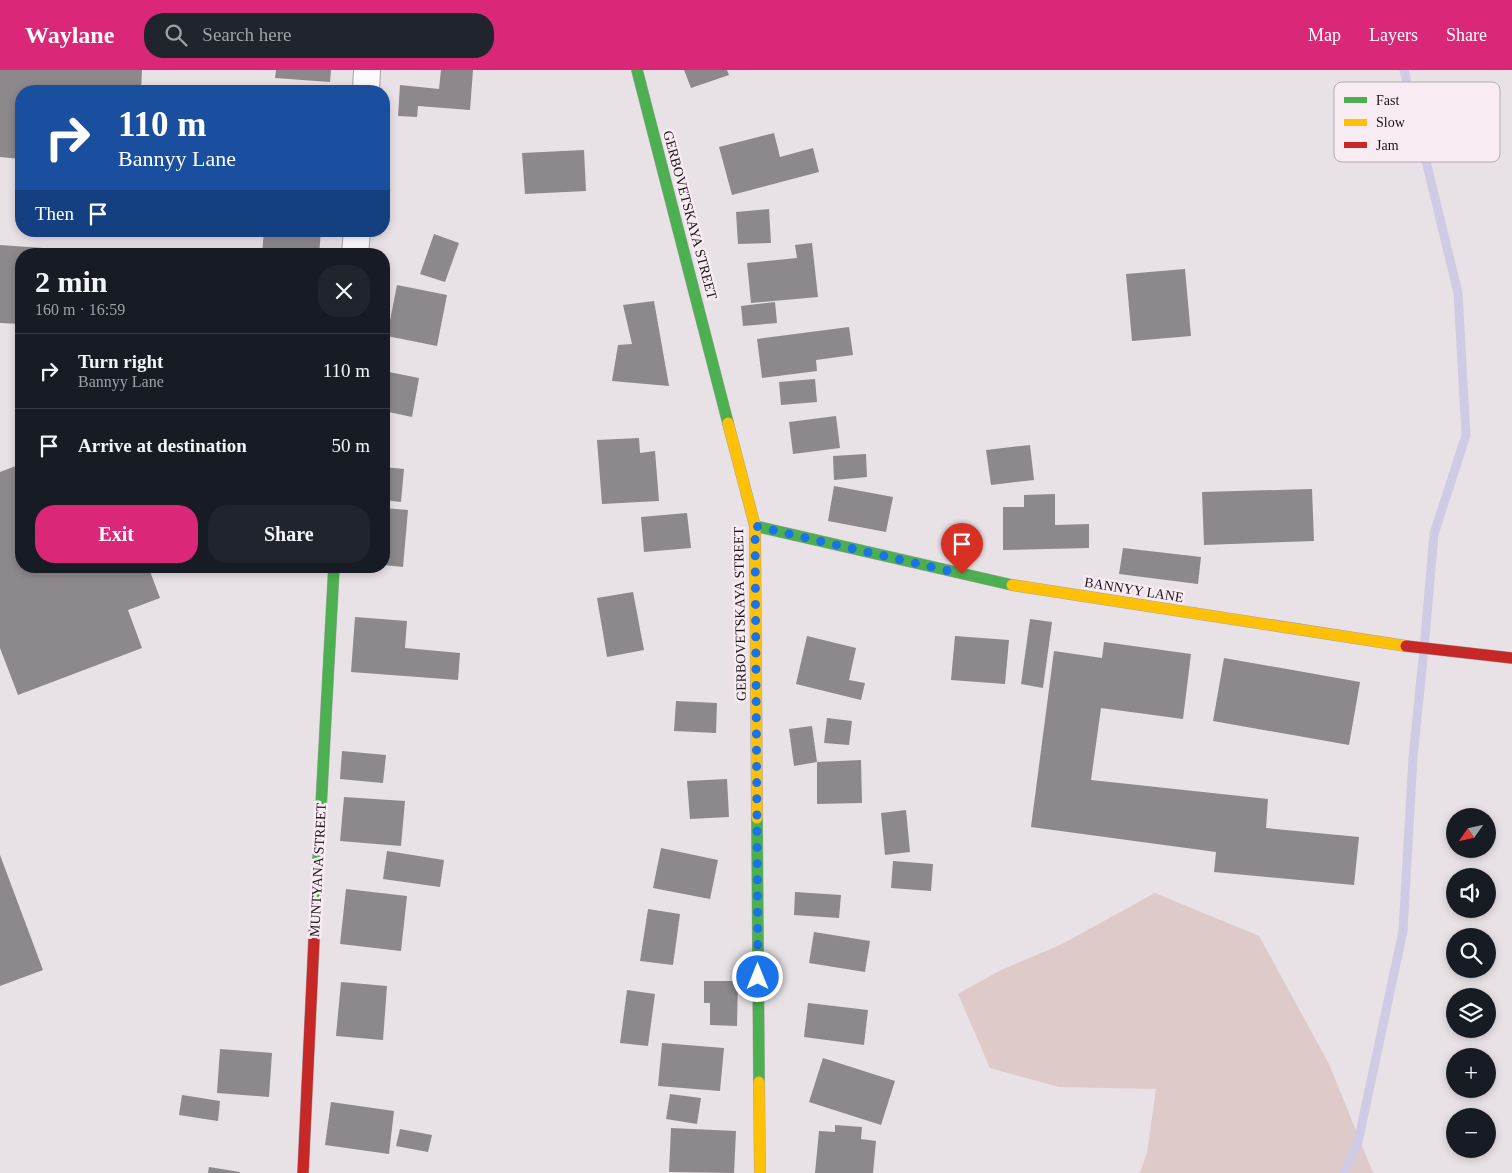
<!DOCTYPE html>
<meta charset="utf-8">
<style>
body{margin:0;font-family:"Times New Roman",serif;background:#20242c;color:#f1f3f6;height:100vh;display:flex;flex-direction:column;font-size:19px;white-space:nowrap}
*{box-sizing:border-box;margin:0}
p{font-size:16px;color:#9ea1a6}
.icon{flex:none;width:28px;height:28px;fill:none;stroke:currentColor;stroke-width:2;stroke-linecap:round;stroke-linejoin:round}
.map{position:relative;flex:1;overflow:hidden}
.panel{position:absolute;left:15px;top:178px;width:375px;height:325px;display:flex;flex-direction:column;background:#171b24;border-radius:20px;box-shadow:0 2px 8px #0003}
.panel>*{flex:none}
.hud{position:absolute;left:15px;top:15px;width:375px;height:152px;border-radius:20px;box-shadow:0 2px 8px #0003;background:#1a4fa0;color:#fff;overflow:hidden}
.needle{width:32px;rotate:236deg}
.controls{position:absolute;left:1446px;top:738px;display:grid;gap:10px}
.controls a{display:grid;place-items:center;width:50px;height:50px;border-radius:50%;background:#171b24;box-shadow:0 2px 8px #0003;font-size:25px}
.pin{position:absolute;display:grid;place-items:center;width:42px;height:42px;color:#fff;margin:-51px -21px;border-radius:50% 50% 50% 0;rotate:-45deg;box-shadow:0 0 5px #0007}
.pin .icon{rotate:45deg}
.me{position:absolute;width:55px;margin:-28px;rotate:0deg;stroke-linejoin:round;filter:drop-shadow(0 0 4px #0008)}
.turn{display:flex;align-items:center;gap:18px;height:105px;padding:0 20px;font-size:22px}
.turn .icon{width:65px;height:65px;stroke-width:2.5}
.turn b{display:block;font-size:35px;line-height:42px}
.then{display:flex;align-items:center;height:48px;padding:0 20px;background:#0003;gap:10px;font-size:19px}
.round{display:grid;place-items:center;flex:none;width:52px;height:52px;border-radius:20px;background:#20242c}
.headline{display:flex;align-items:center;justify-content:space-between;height:85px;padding:0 20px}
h1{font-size:30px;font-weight:800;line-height:38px}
.action{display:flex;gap:10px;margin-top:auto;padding:10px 20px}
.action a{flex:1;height:58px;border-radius:20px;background:#db2777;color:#fff;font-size:20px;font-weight:800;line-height:58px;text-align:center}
.action a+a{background:#20242c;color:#f1f3f6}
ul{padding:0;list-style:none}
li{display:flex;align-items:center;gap:15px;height:75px;padding:0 20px;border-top:1px solid #363941}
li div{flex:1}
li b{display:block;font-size:19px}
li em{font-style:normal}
header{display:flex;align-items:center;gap:30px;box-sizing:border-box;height:70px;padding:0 25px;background:#db2777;color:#fff}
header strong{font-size:24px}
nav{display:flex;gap:28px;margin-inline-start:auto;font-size:18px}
.search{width:350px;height:45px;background:#20242c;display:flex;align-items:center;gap:12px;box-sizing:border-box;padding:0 18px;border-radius:20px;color:#9ea1a6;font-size:19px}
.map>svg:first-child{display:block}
.green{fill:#decac8}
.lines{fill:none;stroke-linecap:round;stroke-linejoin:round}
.stream{stroke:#d0cbe4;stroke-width:9}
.building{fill:#8d888c}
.street-casing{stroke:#a9a4a7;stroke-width:28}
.fast-casing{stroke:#a9a4a7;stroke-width:12}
.slow-casing{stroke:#a9a4a7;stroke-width:12}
.jam-casing{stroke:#a9a4a7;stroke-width:12}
.street{stroke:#fcfafb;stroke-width:26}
.fast{stroke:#4caf50;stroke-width:11}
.slow{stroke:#ffc107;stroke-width:11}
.jam{stroke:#c62828;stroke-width:11}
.route{stroke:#1a73e8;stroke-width:9;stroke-dasharray:0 16.2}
.labels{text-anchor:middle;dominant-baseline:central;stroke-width:5;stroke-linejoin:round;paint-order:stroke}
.street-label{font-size:14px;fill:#1a1618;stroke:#f9ebf3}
.key{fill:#f9ebf3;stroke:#b6abb1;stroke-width:1}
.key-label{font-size:14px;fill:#1a1618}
</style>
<header>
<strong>Waylane</strong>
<div class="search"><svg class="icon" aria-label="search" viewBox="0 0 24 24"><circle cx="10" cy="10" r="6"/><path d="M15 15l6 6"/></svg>Search here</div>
<nav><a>Map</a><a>Layers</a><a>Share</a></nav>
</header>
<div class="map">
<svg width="1512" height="1103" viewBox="0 0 1512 1103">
<rect width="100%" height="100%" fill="#e8e1e5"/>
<path class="green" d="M1155,823L1259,866L1329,994L1373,1103H1140L1147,1083L1156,1019L1059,1017L990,998L958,924L999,901L1062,874Z"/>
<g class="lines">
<path class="stream" d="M1344,1103L1358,1072L1403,861L1413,687L1424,579L1434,464L1466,365L1458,223L1404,0"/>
</g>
<g class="building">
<path d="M0,0H142L141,21H21V89L0,87Z"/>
<path d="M276,0H331L330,12L275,8Z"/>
<path d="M441,0H473L470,40L418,36L417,47L398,46L400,15L439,19Z"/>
<path d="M684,0H727L729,5L691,18Z"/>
<path d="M774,63L780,87L813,78L819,102L732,125L719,77Z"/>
<path d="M584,80L586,121L525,124L522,83Z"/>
<path d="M769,139L771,173L738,174L736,142Z"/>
<path d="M264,161H321L319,184H262Z"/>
<path d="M434,164L459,173L445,212L420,204Z"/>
<path d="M812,173L818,227L751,233L747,193L797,188L795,175Z"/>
<path d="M0,175L100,182V184H21V254L0,253Z"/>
<path d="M1185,199L1191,266L1132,271L1126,204Z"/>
<path d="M397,215L447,225L437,276L387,266Z"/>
<path d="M654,231L669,316L612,311L618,275L632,274L623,235Z"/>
<path d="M775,232L777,253L743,256L741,236Z"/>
<path d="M849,257L853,285L816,290L817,301L762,308L757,269Z"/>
<path d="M384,301L419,308L412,347L384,341Z"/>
<path d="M815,309L817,332L781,335L779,312Z"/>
<path d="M836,346L840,378L793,384L789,352Z"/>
<path d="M639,368L640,383L655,381L659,431L602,434L597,370Z"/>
<path d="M1030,375L1034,410L991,415L986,380Z"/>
<path d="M866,384L867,407L834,410L833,386Z"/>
<path d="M21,394V496H148L160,528L128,540L142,578L18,625L0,578V402Z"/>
<path d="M384,397L404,399L401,432L384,430Z"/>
<path d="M834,416L893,427L886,462L828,451Z"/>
<path d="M1312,419L1314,471L1204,475L1202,422Z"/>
<path d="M1055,424V455L1089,454V478L1003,480V437H1024V425Z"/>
<path d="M384,438L408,440L403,497L384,495Z"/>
<path d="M687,443L691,478L644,482L641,447Z"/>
<path d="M1123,478L1201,487L1198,514L1119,504Z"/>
<path d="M633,522L644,580L607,587L597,528Z"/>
<path d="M355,547L407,551L405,578L460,583L458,610L351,602Z"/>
<path d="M1030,549L1052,552L1043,618L1021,614Z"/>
<path d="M807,566L856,578L849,610L865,613L861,630L796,614Z"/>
<path d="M955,566L1009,570L1005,614L951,610Z"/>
<path d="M1104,572L1191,584L1183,649L1101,638L1091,710L1268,729L1266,758L1359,767L1354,815L1214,802L1216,782L1031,757L1054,581L1102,588Z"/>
<path d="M1224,588L1360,612L1349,675L1213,651Z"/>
<path d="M676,631L717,633L716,663L674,661Z"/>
<path d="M827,648L852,651L849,675L824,673Z"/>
<path d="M812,656L817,692L794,696L789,659Z"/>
<path d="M342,681L386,685L383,713L340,709Z"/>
<path d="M861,690L862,733L817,734V692Z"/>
<path d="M727,709L729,747L690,749L687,711Z"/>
<path d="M344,727L405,731L401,776L340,771Z"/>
<path d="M906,740L910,782L885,785L881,743Z"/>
<path d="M661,778L718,790L710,829L653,818Z"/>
<path d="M387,781L444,790L440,817L383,809Z"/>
<path d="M0,785L43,900L0,916Z"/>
<path d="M893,791L933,794L931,821L891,818Z"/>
<path d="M346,819L407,826L401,881L340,874Z"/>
<path d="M795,822L841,825L839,848L794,845Z"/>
<path d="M648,839L680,844L673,895L640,891Z"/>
<path d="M814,862L870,871L865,902L809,893Z"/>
<path d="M704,911H738L737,956L710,955V933H704Z"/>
<path d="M341,912L387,916L383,970L336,966Z"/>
<path d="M627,920L655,924L648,976L620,973Z"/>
<path d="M808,933L868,940L864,975L804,967Z"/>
<path d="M662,973L724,978L720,1021L658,1016Z"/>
<path d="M220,979L272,983L269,1027L217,1023Z"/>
<path d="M823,988L895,1011L881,1055L809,1032Z"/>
<path d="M670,1024L701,1028L697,1054L666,1049Z"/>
<path d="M182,1025L220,1031L218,1051L179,1045Z"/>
<path d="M331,1032L394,1041L389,1084L325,1075Z"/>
<path d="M835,1055L862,1057L861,1069L876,1071L873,1103H815L819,1061L835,1062Z"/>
<path d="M671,1058L736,1061L734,1103L669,1102Z"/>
<path d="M400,1059L432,1065L428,1082L396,1076Z"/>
<path d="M209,1097L240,1102L239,1103H208Z"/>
</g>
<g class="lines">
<g class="street-casing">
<g id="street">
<path d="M366,21L367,0"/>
<path d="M355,184L357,161"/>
</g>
</g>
<g class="fast-casing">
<g id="fast">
<path d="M637,0L728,353"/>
<path d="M755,456L1012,515"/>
<path d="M757,748L759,1012"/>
<path d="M315,848L334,496"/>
</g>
</g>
<g class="slow-casing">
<g id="slow">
<path d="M728,353L755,456L757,748"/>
<path d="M1012,515L1406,576"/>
<path d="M759,1012L760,1103"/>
</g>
</g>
<g class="jam-casing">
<g id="jam">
<path d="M1406,576L1512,588"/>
<path d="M303,1103L315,848"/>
</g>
</g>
<use href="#street" class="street"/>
<use href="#fast" class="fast"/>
<use href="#slow" class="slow"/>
<use href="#jam" class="jam"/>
</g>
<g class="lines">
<path class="route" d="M758,907L755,456L962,504"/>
</g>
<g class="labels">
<g class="street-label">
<text transform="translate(690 145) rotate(75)">GERBOVETSKAYA STREET</text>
<text transform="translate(1134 520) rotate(9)">BANNYY LANE</text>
<text transform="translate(740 544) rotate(-91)">GERBOVETSKAYA STREET</text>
<text transform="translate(318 800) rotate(-87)">MUNTYANA STREET</text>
</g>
</g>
<rect x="1334" y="12" width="166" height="80" rx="8" class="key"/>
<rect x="1344" y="27" width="23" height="6" fill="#4caf50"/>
<rect x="1344" y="49" width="23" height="7" fill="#ffc107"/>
<rect x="1344" y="72" width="23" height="6" fill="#c62828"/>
<g class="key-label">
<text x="1376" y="35">Fast</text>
<text x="1376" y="57">Slow</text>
<text x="1376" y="80">Jam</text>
</g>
</svg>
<div class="controls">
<a><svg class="needle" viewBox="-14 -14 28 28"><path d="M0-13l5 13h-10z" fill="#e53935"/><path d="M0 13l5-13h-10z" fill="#9ea1a6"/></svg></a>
<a><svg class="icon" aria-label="sound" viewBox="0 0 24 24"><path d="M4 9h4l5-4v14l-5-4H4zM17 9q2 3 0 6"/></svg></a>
<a><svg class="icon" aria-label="search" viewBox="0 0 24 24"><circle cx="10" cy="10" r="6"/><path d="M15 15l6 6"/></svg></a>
<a><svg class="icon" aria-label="layers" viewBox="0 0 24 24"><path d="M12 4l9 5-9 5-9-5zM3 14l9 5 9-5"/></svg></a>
<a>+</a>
<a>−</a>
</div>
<div class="pin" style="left:962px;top:504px;background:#d93025"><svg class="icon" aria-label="arrive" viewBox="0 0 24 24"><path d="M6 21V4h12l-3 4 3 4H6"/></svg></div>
<svg class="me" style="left:758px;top:907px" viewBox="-20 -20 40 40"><circle r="17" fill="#1a73e8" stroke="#fff" stroke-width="3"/><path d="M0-11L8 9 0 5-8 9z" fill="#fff"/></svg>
<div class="hud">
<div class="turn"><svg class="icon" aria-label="right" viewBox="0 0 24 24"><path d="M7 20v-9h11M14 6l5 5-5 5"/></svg><div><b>110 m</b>Bannyy Lane</div></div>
<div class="then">Then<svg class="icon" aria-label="arrive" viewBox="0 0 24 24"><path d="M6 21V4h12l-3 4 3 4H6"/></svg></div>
</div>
<section class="panel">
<div class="headline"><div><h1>2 min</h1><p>160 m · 16:59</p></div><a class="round"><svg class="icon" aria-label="close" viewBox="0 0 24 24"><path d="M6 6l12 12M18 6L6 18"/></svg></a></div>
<ul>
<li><svg class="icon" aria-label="right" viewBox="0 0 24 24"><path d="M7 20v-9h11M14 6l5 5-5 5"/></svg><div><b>Turn right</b><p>Bannyy Lane</p></div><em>110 m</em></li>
<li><svg class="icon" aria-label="arrive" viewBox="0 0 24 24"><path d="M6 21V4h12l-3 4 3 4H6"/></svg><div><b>Arrive at destination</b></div><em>50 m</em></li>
</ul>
<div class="action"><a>Exit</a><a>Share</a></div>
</section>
</div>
